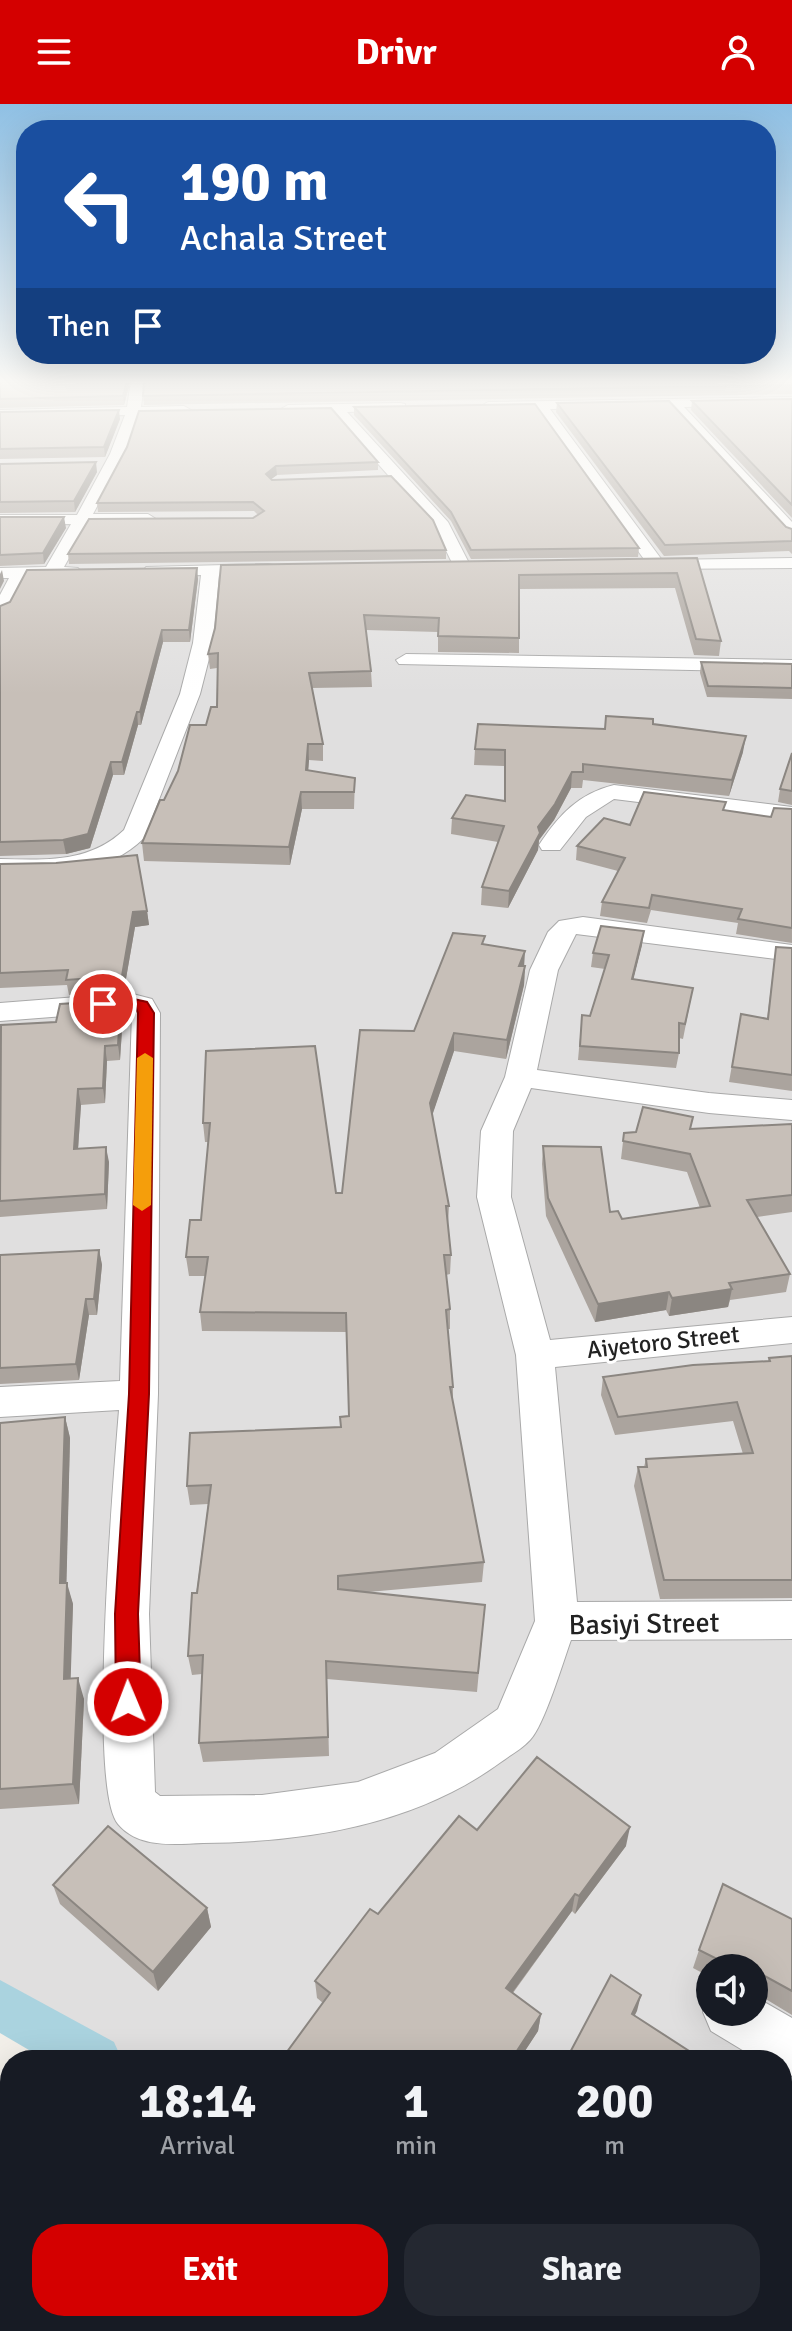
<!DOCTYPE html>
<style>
body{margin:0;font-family:Signika,sans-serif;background:#242831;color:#f1f3f6;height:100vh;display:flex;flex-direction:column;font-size:30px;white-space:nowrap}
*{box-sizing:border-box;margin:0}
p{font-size:26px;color:#9ea1a6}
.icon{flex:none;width:44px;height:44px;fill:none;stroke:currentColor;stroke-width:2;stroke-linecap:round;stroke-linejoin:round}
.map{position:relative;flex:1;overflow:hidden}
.details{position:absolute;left:0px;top:1946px;width:792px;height:282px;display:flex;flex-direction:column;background:#171b24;border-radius:32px 32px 0 0;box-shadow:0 8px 32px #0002}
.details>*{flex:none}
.hud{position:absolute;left:16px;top:16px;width:760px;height:244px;border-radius:32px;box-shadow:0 8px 32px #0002;background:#1a4fa0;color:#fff;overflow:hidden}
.controls{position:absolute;left:696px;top:1850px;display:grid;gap:16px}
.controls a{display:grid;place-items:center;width:72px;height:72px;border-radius:50%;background:#171b24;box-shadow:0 8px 32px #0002;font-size:40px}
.pin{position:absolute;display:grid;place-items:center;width:68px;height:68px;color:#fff;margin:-34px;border:4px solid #fff;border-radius:50%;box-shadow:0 2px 8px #0007}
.me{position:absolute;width:88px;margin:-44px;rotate:359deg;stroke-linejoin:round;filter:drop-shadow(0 0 6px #0008)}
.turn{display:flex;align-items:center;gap:28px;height:168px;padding:0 32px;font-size:36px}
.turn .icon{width:104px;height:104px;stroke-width:2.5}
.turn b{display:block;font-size:56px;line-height:68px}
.then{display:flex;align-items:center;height:76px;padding:0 32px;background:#0003;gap:16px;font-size:30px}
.eta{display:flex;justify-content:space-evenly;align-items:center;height:136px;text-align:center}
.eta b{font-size:48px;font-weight:700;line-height:56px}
.cta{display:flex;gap:16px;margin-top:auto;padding:16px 32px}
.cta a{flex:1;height:92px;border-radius:32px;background:#d40000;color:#fff;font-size:32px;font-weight:700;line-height:92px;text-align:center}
.cta a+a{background:#242831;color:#f1f3f6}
header{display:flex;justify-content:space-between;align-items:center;height:104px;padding:0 32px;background:#d40000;color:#fff;font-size:36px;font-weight:700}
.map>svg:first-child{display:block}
.residential{fill:#e0dfdf;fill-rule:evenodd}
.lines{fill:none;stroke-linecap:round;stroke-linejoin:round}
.canal{fill:#aad3df;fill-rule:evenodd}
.minor-casing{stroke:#a9a9a9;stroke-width:2}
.minor{fill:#fff;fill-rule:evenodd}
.wall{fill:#aba49e}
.shaded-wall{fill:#8b8681}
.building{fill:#c7bfb8;stroke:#8b8681;stroke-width:2}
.route{fill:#d40000;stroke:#8a0000;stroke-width:2}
.slow{fill:#f59e0b}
.labels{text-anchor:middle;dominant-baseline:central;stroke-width:6;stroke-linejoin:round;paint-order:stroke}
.street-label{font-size:24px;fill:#222;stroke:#fff}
.near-street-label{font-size:28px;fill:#222;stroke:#fff}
</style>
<header><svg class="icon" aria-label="menu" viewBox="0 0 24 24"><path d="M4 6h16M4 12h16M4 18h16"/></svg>Drivr<svg class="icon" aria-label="person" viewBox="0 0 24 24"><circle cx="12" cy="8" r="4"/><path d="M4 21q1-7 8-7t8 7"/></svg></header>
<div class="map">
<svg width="792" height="2227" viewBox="0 0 792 2227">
<rect width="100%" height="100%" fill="#f2efe9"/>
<path class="residential" d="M0,278H792V2227H615L599,2218H782V1956H130L0,1880ZM710,1864H754V1908H710Z"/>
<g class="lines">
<g class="canal">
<path d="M0,1876L114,1938L122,1956H46L0,1929Z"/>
<path d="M527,2218H597L601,2227H531Z"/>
</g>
<g class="minor-casing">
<g id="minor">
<path d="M131,278H144L141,303L184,302L191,306L184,310L139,311L125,350L93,410H148L156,415L148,420H88L64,463L78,464L81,468L78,472L27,474L9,508L0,514V491L9,474H0V464L46,463L71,420L0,421V411H77L110,350L125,311L0,314V306L127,303Z"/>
<path d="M792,293V301L684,303L792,418V433L786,432L669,303L550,305L662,456L792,454V464L646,465L643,461L646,458L536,305L488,306L481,302L488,298Z"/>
<path d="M400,299L405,300V306L347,308L448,418L471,463L468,467H456L435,424L332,308L288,309L281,305L288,301Z"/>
<path d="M268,460L274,461L277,465L274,469L219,471L213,539L200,590L144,734C104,773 52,771 0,771V755C46,756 89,759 124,726L180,590L193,539L201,471L152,472L146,471L143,467L146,463Z"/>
<path d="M406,550L792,556V568L399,560L396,556Z"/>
<path d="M614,681L792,703V717L614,695L586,713L560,746H542L539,741C559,711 578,690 614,681Z"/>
<path d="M583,813L792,841V857L576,830L558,866L537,966L709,989L792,996V1016L709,1009L531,984L513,1027L511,1093L550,1236L792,1213V1239L555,1263L577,1498L792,1497V1535L571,1536C563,1558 544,1622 530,1636C522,1645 510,1651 501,1658C415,1721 307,1738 203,1739C175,1740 139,1745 118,1720C87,1683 114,1369 119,1306L0,1313V1283L120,1277L132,909L129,907L0,917V899L129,889L152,895L160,909L158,1290L149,1510L155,1688L160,1692L262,1691L358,1678L435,1649L498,1605L535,1517L516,1251L477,1093L481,1027L505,973L530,866L548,828L559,817Z"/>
<path d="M710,1891V1908H754V1892L792,1914V1972L782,1968V1956H759L711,1927L703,1908Z"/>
</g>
</g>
<use href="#minor" class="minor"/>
</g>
<g class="wall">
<path d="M0,278H130L124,301L0,304Z"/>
<path d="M792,278V290L144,301L143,292Z"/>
<path d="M792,295V414L691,306L692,297Z"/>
<path d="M557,299L786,423L792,425V450L789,447L664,452L556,308Z"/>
<path d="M354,303L639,444L638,453L471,455L451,417L354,311Z"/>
<path d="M0,308L120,315L105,353L0,355Z"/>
<path d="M127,343L378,358V366L277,371L271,375L446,446V455L69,460L68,450L253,414L258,411L254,407L98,408L97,399Z"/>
<path d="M0,360L97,368L75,408L0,409Z"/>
<path d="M0,413L66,424L44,460L0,462Z"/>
<path d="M697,454L721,537L719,552L694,551L675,484L519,485V549L438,548V528L366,526L371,567L372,583L312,584L323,640V657L309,656L308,667L355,674L354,705H302L290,761L144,757L142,739L164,696L217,603V564L210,565L208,550L215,524L221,461Z"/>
<path d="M198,475L190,538H163L141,621H138L124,671H113L90,744L66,750L0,752V502Z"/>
<path d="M701,558L792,560V595L707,593L700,569Z"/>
<path d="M653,620L743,648L729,692L583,676L582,684H571L554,716L539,736L538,746L508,804L481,801L482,783L498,738L451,730L452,714L504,697V662L474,661L475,645L605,625Z"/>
<path d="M792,649V701L778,698L780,685Z"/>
<path d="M792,705V839L736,830L738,819L651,806L647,819L600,812L602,798L618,767L576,756L577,742L630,721L724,706L771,713Z"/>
<path d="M0,760L147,807L149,821L135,823L124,886L69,891L67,881L0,884Z"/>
<path d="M485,841L525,862L524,881L506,955L454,947L432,1011L449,1102L448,1121L451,1151L450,1170L446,1171L450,1205V1225H448L453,1283V1298L484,1458L482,1478L368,1488L485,1501L477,1588L327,1575L329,1652L203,1658L199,1639L202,1570L192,1571L188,1552L208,1400L190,1401L187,1382L340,1323V1313L349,1312L347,1228L202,1227L200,1208L205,1172H189L186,1153L201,1116L208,1038H205L203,1019L206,947L336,1089H342L414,927Z"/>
<path d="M642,841L633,875L693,884L683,935L679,934V949L676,964L578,956L582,911L590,912L605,865L591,863L593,849Z"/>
<path d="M776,843L792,844V987L729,978L741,910L767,915Z"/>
<path d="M121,896L123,910L120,956L107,957L105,999L81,1001L78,1045L109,1058L107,1105L0,1113V924L56,918Z"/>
<path d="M792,1020V1108L757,1113L790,1170L786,1188L730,1196L728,1203L669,1212L666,1206L595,1218L546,1112L542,1060L543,1042L610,1108L622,1115L700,1104L687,1068L621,1055L624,1029Z"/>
<path d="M99,1146L102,1161L97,1211H89L79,1276L0,1280V1151Z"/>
<path d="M792,1252V1494L660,1495L634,1382L638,1363H644L646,1355L743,1350L733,1317L615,1331L601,1291L603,1273L768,1257L769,1254Z"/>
<path d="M65,1313L70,1334L66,1479L73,1500L70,1575L84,1595L79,1700L0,1705V1319Z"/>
<path d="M477,1726L626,1742L575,1810L572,1807L513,1889L541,1910L538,1927L519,1956H281L323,1899L317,1894L315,1877L378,1810Z"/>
<path d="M53,1781L207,1804L211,1823L158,1887L60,1800Z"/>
<path d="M792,1815V1911L756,1889L754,1891V1864H710V1873L693,1864L699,1846Z"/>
<path d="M790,1989L792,2227H739L725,2218H782V2005Z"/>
</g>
<g class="shaded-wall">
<path d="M127,278H130L124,301L123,292Z"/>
<path d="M119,306L120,315L105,353L104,343Z"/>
<path d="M96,358L97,368L75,408L74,397Z"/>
<path d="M276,362L277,371L266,379V370Z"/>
<path d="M64,413L66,424L44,460L43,449Z"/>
<path d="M197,464L198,475L190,538L189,526Z"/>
<path d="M2,466L4,477L0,485V470Z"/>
<path d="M162,526L163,538L141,621L140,608Z"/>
<path d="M137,608L138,621L124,671L122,658Z"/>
<path d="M746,632L743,648L729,692L732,676Z"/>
<path d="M308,640L309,656L307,683L306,666Z"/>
<path d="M111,658L113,671L90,744L66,750L63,736Z"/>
<path d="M572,668L571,684L554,716L539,736L538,746L508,804L509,787L538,723Z"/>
<path d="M301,688L302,705L290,761L289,743Z"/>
<path d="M147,807L149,821L135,823L124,886L122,872L133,808Z"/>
<path d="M644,827L642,841L630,889L632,875Z"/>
<path d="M525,847L524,865L519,862Z"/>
<path d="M525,862L524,881L506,955L507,936Z"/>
<path d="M121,896L123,910L120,956L118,941Z"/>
<path d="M454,929V947L430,1018V999Z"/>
<path d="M105,942L107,957L105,999L103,984Z"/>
<path d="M78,985L81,1001L77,1060L74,1045Z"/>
<path d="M106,1043L109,1058L107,1105L105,1090Z"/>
<path d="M99,1146L102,1161L97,1211L94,1195Z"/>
<path d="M732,1185L728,1203L669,1212L672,1194Z"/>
<path d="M669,1188L666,1206L595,1218L598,1200Z"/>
<path d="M86,1195L89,1211L79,1276L76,1260Z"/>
<path d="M65,1313L70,1334L66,1500L60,1479Z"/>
<path d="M67,1479L73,1500L70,1596L64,1575Z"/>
<path d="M78,1574L84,1595L79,1700L73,1680Z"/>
<path d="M630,1723L626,1742L575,1810L579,1792Z"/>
<path d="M575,1790L572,1807L504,1900L506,1884Z"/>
<path d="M207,1804L211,1823L158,1887L153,1868Z"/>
<path d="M763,1871L756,1889L754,1891V1887L758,1876Z"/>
<path d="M641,1891L637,1907L628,1925L632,1910Z"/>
<path d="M541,1910L538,1927L519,1956H511Z"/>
</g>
<g class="building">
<path d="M0,278H127L123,292L0,295Z"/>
<path d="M144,278H792V281L143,292Z"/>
<path d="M792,295V401L692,297Z"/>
<path d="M669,297L786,423L792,425V437L665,441L557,299Z"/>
<path d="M535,300L639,444L471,446L451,408L354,303Z"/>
<path d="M331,304L378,358L276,362L266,370L272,376L391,372L433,416L446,446L68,450L89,415L253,414L264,407L253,398L97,399L127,343L139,307Z"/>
<path d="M119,306L104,343L0,345V308Z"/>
<path d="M96,358L74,397L0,398V360Z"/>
<path d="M0,413H64L43,449L0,451Z"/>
<path d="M697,454L721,537L696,535L677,469L519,471V534L438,532L439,514L364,511L371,567L309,569L323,640H308L306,666L355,674L354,688H301L289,743L142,739L160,696H164L178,667L190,621H206L211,603H217L218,549L208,550L215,524L221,461Z"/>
<path d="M197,464L189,526H162L140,608H137L122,658H111L88,730L63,736L0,738V502L10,498L27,466Z"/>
<path d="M701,558L792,560V584L708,582Z"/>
<path d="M606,612L653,615V620L746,632L732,676L583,660V668H572L555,700L538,723L540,729L509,787L482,783L504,722L452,714L466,691L505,697V646L475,645L478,620L605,625Z"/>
<path d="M792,649V687L780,685Z"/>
<path d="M644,688L726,698L723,706L771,713L774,704L792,705V824L738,815L742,805L652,791L649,804L602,798L625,754L577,742L604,714L630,721Z"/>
<path d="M137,751L147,807L133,808L122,872L66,876L68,866L0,869V760L56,759Z"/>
<path d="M601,822L644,827L632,875L693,884L685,920L679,919V949L580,942L582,911L590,912L609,851L593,849Z"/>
<path d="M453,829L485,832L482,840L525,847L519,862H525L507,936L454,929L430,999L449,1102H446L451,1151H444L450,1205L446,1206L453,1283H450L484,1458L338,1472V1485L485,1501L478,1569L326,1557L328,1633L199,1639L203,1551L188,1552L192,1489H197L211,1381L187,1382L190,1329L341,1323L340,1313L349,1312L346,1209L200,1208L208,1153H186L190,1116H201L210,1019H203L206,947L315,942L336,1089H342L360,926L414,927Z"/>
<path d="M776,843L792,844V971L732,963L741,910L768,915Z"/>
<path d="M121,896L118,941L105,942L103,984L78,985L74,1045L106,1043L105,1090L0,1097L1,921L56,918L60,900Z"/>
<path d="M643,1003L693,1013L690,1025L792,1020V1091L747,1096L790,1170L729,1179L732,1185L672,1194L669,1188L598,1200L548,1094L543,1042L601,1043L610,1108L618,1107L622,1115L710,1102L690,1050L623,1037L624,1029L636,1028Z"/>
<path d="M99,1146L94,1195H86L76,1260L0,1264V1151Z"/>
<path d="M792,1252V1476H664L638,1363H647L646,1355L753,1349L737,1298L618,1313L603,1273L693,1261L770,1257L769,1254Z"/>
<path d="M65,1313L60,1479H67L64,1575L78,1574L73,1680L0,1685V1319Z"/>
<path d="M537,1653L630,1723L579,1792L575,1790L506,1884L541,1910L511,1956H281L330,1889L315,1877L370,1805L378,1810L459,1712L477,1726Z"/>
<path d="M108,1722L207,1804L153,1868L53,1781Z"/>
<path d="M723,1780L792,1815V1887L763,1871L758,1876L754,1874V1864H735L699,1846Z"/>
<path d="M611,1871L641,1891L632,1910L703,1956H566Z"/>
<path d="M790,1989L792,1990V2227H764L750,2218H782V2011Z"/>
</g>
<linearGradient id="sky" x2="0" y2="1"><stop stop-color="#8fc0e4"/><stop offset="0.47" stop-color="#f9f8f5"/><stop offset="1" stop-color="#f9f8f5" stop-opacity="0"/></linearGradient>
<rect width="792" height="590" fill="url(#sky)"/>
<path class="route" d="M129,894L147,898L154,909L149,1290L138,1510L141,1598L137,1606L128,1609L119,1606L116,1598L115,1510L129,1290L138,909L136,904C123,901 106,909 96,900L103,896Z"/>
<path class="slow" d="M145,949L153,954L151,1101L142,1107L133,1101L137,954Z"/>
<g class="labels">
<g class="street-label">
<text transform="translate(663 1238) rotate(-6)">Aiyetoro Street</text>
</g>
<g class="near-street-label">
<text transform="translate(644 1520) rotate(-1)">Basiyi Street</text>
</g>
</g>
</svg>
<div class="controls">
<a><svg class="icon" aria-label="sound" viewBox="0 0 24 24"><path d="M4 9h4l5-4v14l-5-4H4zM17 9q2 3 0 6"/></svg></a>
</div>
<div class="pin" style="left:103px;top:900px;background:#d93025"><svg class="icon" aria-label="arrive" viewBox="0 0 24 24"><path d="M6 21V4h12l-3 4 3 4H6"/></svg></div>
<svg class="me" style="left:128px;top:1598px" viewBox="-20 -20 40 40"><circle r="17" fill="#d40000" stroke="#fff" stroke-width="3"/><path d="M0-11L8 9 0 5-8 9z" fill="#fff"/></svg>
<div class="hud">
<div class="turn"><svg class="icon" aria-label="left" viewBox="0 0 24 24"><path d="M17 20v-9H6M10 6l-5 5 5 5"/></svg><div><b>190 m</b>Achala Street</div></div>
<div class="then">Then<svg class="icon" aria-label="arrive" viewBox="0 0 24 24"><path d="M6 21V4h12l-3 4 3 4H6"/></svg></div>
</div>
<section class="details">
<div class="eta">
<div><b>18:14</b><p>Arrival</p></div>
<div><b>1</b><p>min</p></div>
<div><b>200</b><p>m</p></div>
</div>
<div class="cta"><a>Exit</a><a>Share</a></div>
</section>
</div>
